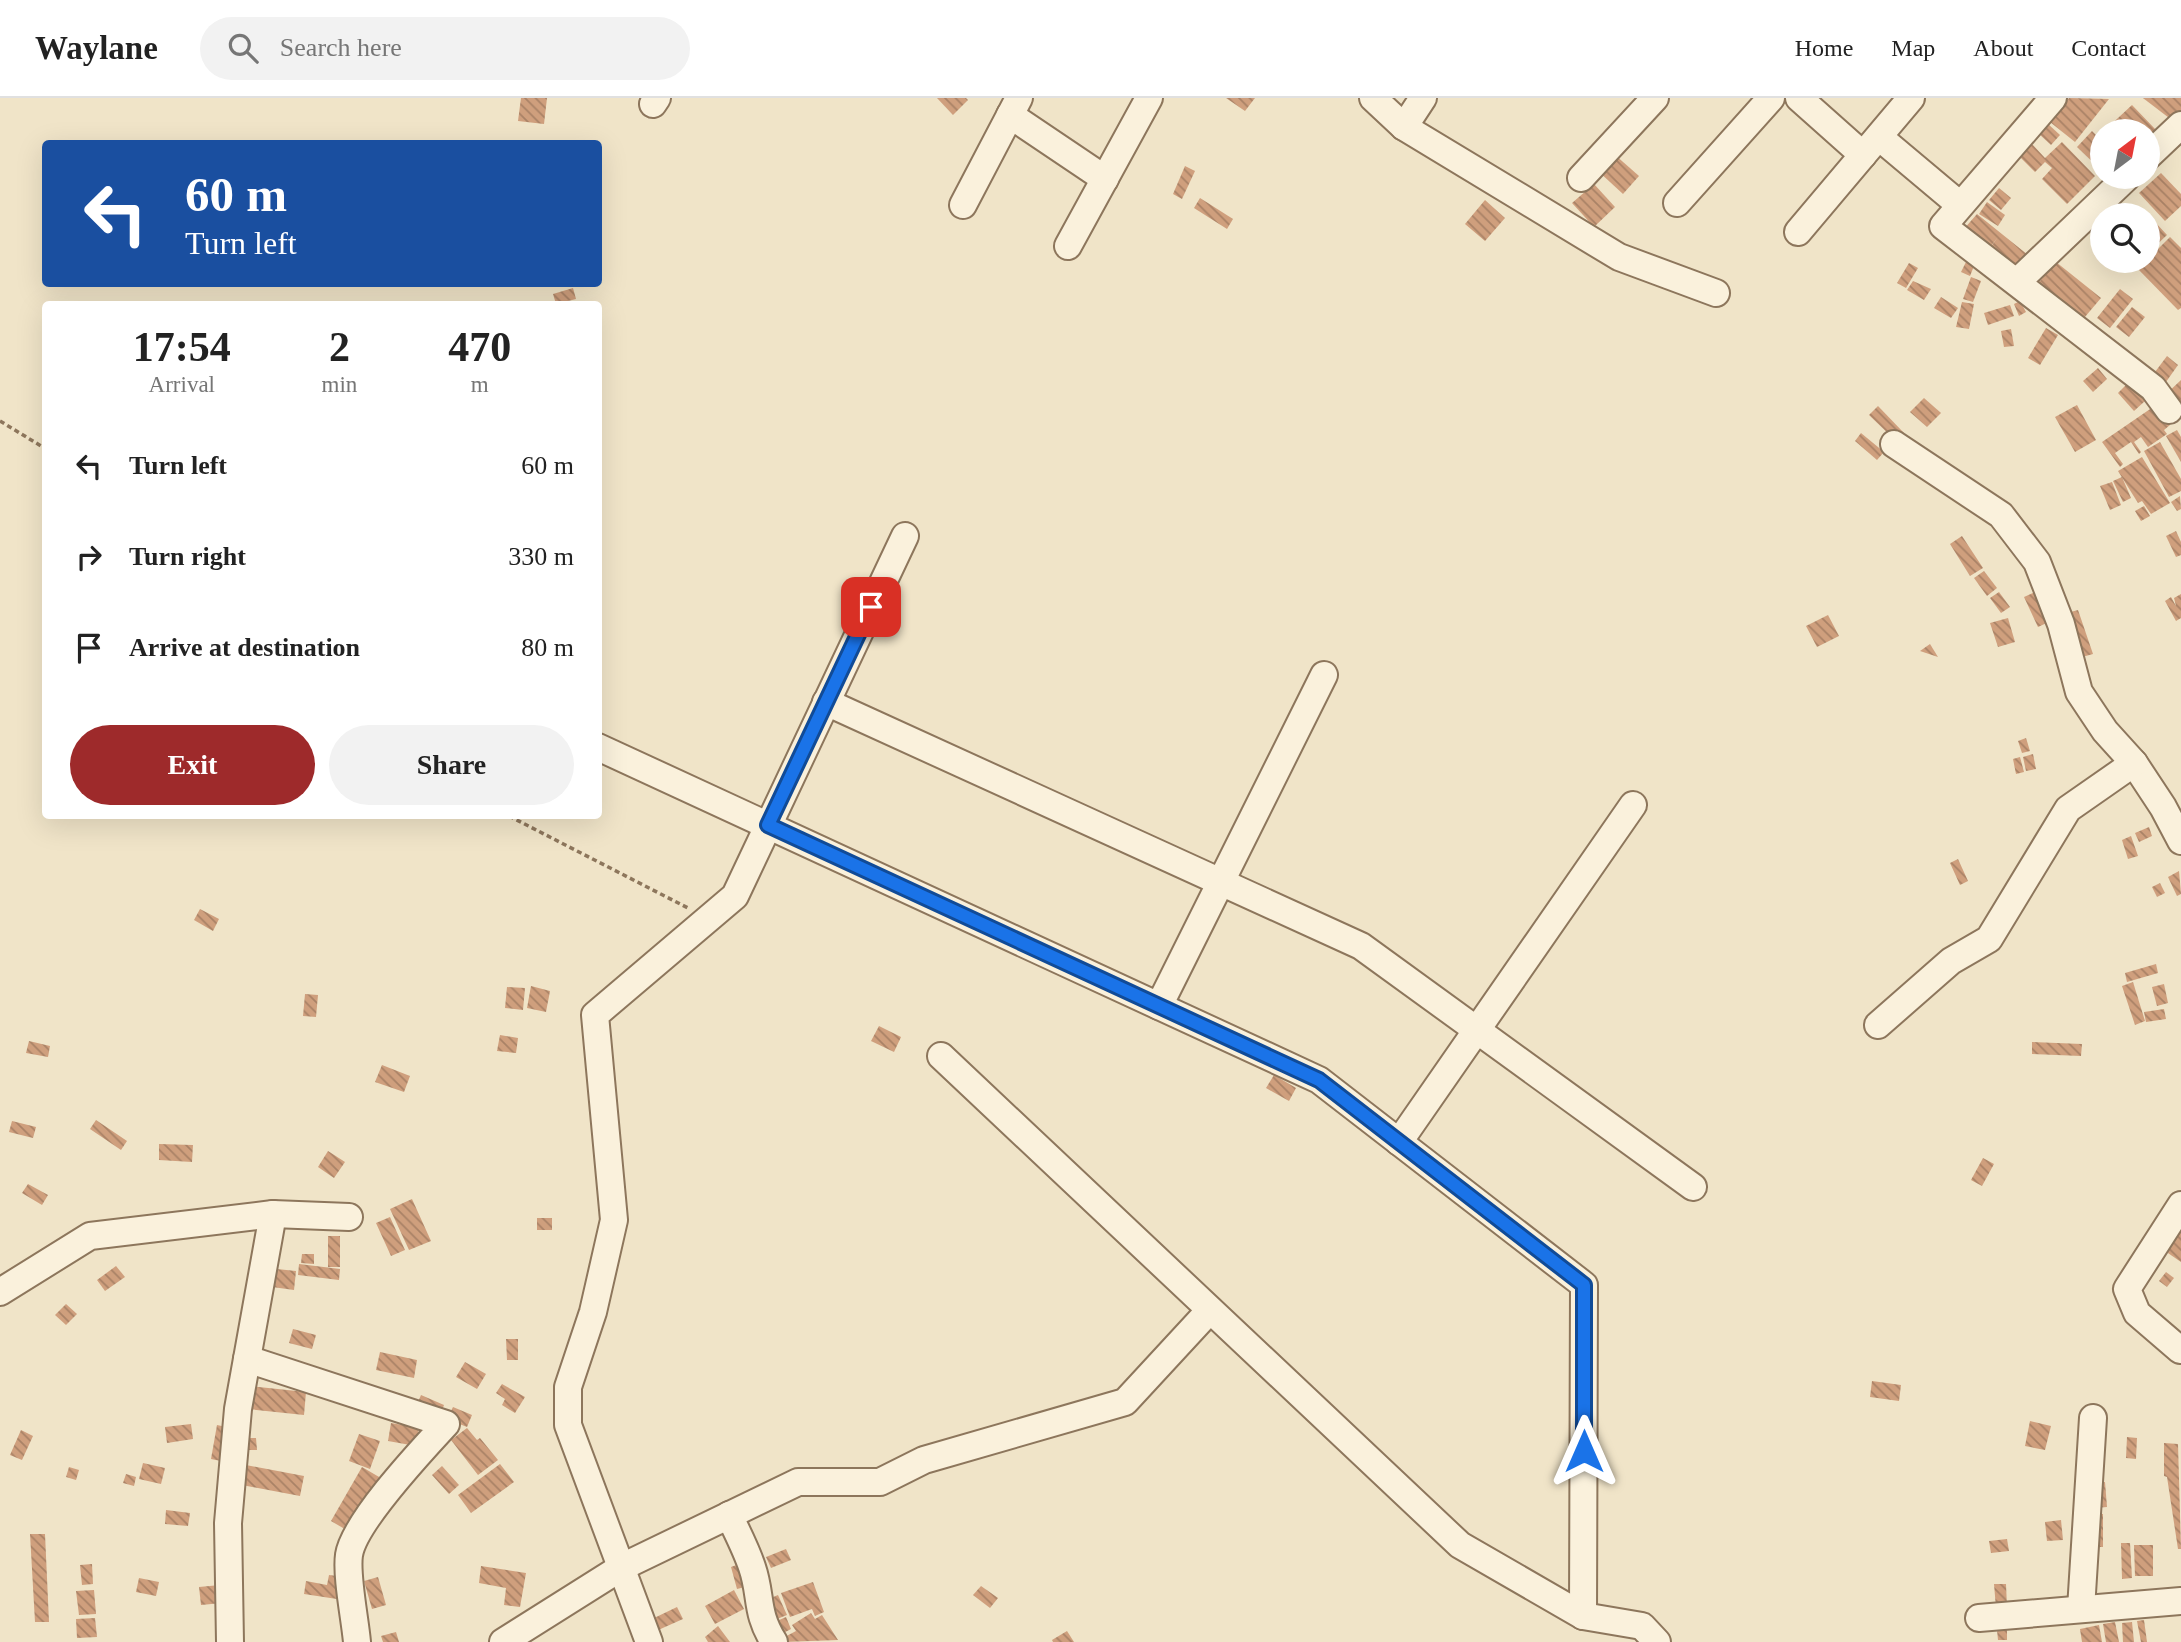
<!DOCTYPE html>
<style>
body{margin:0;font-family:"Times New Roman",serif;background:#f2f2f2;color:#222;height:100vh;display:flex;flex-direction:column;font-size:26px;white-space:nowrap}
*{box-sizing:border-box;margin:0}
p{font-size:23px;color:#767676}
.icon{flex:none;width:38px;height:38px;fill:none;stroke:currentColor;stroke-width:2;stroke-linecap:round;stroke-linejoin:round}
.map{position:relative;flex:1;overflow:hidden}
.sheet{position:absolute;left:42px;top:203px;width:560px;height:518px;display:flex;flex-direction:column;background:#fff;border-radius:7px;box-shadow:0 7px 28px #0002}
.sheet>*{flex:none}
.banner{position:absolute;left:42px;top:42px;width:560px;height:147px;border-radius:7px;box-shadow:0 7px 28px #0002;background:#1a4fa0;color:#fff;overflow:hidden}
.needle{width:46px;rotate:32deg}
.fabs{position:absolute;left:2090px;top:21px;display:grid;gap:14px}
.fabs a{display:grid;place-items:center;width:70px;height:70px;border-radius:50%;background:#fff;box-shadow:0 7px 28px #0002;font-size:35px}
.pin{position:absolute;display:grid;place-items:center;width:60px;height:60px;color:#fff;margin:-30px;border-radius:14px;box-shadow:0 4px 10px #0006}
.me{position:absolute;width:77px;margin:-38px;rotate:0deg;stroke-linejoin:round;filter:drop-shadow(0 0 5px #0008)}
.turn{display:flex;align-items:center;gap:24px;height:147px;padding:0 28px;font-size:32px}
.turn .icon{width:91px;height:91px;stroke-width:2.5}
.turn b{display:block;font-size:49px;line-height:60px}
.eta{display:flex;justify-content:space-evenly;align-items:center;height:119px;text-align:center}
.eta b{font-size:42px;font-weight:700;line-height:49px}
.cta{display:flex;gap:14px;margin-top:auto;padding:14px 28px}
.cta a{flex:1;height:80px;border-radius:42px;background:#9e2a2b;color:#fff;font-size:28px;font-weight:700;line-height:80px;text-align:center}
.cta a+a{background:#f2f2f2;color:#222}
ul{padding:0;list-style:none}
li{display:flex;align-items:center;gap:21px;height:91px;padding:0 28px}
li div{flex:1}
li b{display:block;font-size:26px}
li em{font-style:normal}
header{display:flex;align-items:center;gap:42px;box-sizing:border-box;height:98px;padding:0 35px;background:#fff;border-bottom:2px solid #e0e0e0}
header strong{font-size:33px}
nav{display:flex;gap:38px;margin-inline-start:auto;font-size:24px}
.search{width:490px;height:63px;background:#f2f2f2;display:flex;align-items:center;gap:18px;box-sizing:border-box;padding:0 24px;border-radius:38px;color:#767676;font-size:26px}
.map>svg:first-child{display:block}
.building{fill:url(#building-back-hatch)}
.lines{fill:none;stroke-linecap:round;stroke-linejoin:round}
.minor-casing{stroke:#8d765c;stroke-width:30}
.path{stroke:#8d765c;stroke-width:3.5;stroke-dasharray:5 3.5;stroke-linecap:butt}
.minor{stroke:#faf1dc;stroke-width:26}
.route-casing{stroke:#114b97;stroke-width:18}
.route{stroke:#1a73e8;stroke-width:12}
</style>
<header>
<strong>Waylane</strong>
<div class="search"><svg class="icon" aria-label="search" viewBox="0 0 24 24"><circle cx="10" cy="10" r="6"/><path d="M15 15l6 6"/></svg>Search here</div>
<nav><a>Home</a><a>Map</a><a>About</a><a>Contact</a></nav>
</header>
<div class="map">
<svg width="2181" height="1544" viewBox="0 0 2181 1544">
<defs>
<pattern id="building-back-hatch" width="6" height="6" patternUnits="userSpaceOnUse" patternTransform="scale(1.75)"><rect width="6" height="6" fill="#cf9f7d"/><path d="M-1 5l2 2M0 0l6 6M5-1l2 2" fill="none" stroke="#a98266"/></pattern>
</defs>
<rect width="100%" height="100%" fill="#f0e4c8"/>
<g class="building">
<path d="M521,0H547L544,26L518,23Z"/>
<path d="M937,0H966L968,2L953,17Z"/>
<path d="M1226,0H1255L1245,13Z"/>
<path d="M2069,0L2109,1L2075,44L2050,24Z"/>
<path d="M2143,0H2181V12L2173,23Z"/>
<path d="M2132,7L2156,32L2147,41V33H2104Z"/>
<path d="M2047,25L2060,37L2051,47L2038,35Z"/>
<path d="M2092,33L2102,43V73L2077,49Z"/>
<path d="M2062,44L2095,78L2067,106L2042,81L2052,70L2045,64L2035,74L2019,58L2032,46L2045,60Z"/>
<path d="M1614,56L1639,78L1623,96L1598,73Z"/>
<path d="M1185,68L1195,73L1182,101L1173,96Z"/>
<path d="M2161,75L2181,96V108L2165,123L2139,95Z"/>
<path d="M1594,86L1615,109L1594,129L1572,105Z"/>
<path d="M1999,90L2011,100L2001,112L1989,102Z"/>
<path d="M1200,100L1233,121L1227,131L1194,110Z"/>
<path d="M1485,102L1505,120L1485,143L1465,126Z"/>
<path d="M1987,104L2005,117L1998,128L1979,116Z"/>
<path d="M2144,112L2167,137L2147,156V117H2138Z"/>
<path d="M1977,116L2028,157L2013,174L1987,154L1998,139L1987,153L1963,132Z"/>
<path d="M2170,139L2181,150V210L2178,212L2138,171Z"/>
<path d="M1966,164L1974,168L1970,178L1961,174Z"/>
<path d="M2056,164L2101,200L2079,226L2034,190Z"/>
<path d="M1909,165L1918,170L1906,190L1897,185Z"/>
<path d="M1971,179L1981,183L1973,204L1963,201Z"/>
<path d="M1913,183L1931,191L1924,202L1907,192Z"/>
<path d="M573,190L576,201L556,206L553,196Z"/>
<path d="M2120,191L2133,201L2110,230L2097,220Z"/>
<path d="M1941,199L1958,210L1951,220L1934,210Z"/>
<path d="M2020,203L2026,214L2019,218L2014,206Z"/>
<path d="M1962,204L1974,206L1969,231L1956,229Z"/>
<path d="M2010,207L2014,218L1988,227L1984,215Z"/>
<path d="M2132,209L2145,219L2129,239L2116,229Z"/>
<path d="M2046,230L2058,237L2040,267L2028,260Z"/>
<path d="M2011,231L2014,248L2004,249L2001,233Z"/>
<path d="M2167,258L2178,267L2161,291L2149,282Z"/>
<path d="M2098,270L2107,281L2093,294L2083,283Z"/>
<path d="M2181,282V316L2164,298Z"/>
<path d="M2128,285L2145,303L2134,313L2118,295Z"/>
<path d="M1924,300L1941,315L1927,329L1910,314Z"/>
<path d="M2077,307L2096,342L2075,354L2055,319Z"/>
<path d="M2156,307L2170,327L2164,332L2167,336L2148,349L2141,339L2134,344L2141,354L2139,356L2131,344L2115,355L2123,366L2120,369L2102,344Z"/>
<path d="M1878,308L1904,335L1896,343L1869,317Z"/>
<path d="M2177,332L2181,339V364L2166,338Z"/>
<path d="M1861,335L1884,354L1877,362L1855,343Z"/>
<path d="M2160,344L2181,381V393L2169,399L2144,353Z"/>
<path d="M2142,359L2170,405L2151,416L2142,403L2138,405L2118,373Z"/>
<path d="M2122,379L2131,400L2123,404L2113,383Z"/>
<path d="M2112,384L2121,407L2110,412L2100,388Z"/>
<path d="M2180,398L2181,411L2177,413L2171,404Z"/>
<path d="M2144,408L2150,418L2141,423L2135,413Z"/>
<path d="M2176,433L2181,444V457L2176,459L2166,438Z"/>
<path d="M1962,438L1983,470L1970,478L1950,446Z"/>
<path d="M1984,473L1997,490L1987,498L1974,480Z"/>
<path d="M2037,493L2051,523L2038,529L2024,499Z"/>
<path d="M1999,494L2010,509L2001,515L1990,500Z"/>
<path d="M2181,496V520L2176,523L2165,503L2171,499L2176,508L2174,500Z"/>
<path d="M2078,512L2093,556L2082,559L2067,515Z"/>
<path d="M1828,517L1839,538L1817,549L1806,528Z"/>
<path d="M2008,520L2015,544L1998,549L1990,525Z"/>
<path d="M1930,546L1938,559L1920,553Z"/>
<path d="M2026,640L2030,653L2022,655L2018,643Z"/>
<path d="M2033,656L2036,671L2026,673L2023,659Z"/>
<path d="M2020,659L2024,674L2016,676L2013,661Z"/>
<path d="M2149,729L2152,738L2139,744L2135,735Z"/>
<path d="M2131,738L2138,758L2128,761L2122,742Z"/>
<path d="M1958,761L1968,783L1960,787L1950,765Z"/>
<path d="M2179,773L2181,796L2177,798L2168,779Z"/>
<path d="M2160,785L2165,795L2157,799L2152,789Z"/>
<path d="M200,811L219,821L213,833L194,822Z"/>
<path d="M2156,866L2158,875L2127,884L2125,875Z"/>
<path d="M2133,884L2145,923L2135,927L2122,888Z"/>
<path d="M2164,886L2168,905L2157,908L2152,889Z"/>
<path d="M531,888L550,893L546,914L527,910Z"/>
<path d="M507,889L525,890L523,912L505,910Z"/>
<path d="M305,896L318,897L316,919L303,918Z"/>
<path d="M2164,911L2166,921L2146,924L2144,914Z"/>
<path d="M879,928L901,939L894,954L871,943Z"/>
<path d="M500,937L518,940L516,955L497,953Z"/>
<path d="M29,943L50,948L48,959L26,955Z"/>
<path d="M2032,944L2082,946L2081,958L2032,956Z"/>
<path d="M382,967L410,978L404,994L375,984Z"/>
<path d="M1274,977L1296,990L1289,1003L1266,990Z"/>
<path d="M96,1022L127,1043L121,1052L90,1031Z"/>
<path d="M12,1023L36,1029L33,1040L9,1034Z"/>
<path d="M159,1046L193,1047L192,1064L159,1062Z"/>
<path d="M328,1053L345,1064L334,1080L318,1069Z"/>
<path d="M1983,1060L1994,1066L1982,1088L1971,1082Z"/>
<path d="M28,1086L48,1097L42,1107L22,1095Z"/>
<path d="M412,1101L431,1143L409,1152L390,1111Z"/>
<path d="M390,1119L405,1152L391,1158L376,1125Z"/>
<rect x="537" y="1120" width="15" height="12"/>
<path d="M2181,1130V1164L2165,1153Z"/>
<rect x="328" y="1138" width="12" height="31"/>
<path d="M302,1156H314V1166L301,1165Z"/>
<path d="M299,1166L340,1171L339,1182L298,1177Z"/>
<path d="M116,1168L125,1179L105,1193L97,1182Z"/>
<path d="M267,1170L296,1173L294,1192L265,1188Z"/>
<path d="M2166,1174L2174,1180L2167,1189L2159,1183Z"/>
<path d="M66,1206L77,1216L66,1227L55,1217Z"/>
<path d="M293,1231L316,1237L312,1251L289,1245Z"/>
<path d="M506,1241H518V1262H507Z"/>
<path d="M380,1254L417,1262L414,1280L376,1272Z"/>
<path d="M465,1264L486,1276L477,1291L456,1279Z"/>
<path d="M1872,1283L1901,1287L1899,1303L1870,1299Z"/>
<path d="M502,1286L525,1299L515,1315L502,1307L505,1301L496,1295Z"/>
<path d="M250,1288L306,1294L304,1317L248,1311Z"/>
<path d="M421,1297L444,1307L440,1318L416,1309Z"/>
<path d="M453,1309L472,1317L467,1329L447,1321Z"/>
<path d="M2030,1323L2051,1328L2045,1352L2025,1348Z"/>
<path d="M391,1325L419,1330L416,1348L388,1343Z"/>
<path d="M191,1326L193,1341L167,1345L165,1329Z"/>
<path d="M217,1327L231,1330L226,1364L211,1361Z"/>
<path d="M467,1330L477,1342L480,1340L498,1362L478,1377L451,1342Z"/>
<path d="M21,1332L33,1338L22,1362L10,1357Z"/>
<path d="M359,1336L380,1343L370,1371L349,1363Z"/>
<path d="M2127,1339L2137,1340L2136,1361L2126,1360Z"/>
<path d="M247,1340H256L257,1352H247Z"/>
<path d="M2164,1345L2178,1346L2181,1451H2178L2167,1379L2164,1378Z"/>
<path d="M143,1365L165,1370L161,1386L139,1381Z"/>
<path d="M500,1366L514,1384L471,1415L458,1397Z"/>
<path d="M246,1367L304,1378L300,1398L242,1387Z"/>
<path d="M442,1368L459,1387L449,1396L432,1377Z"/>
<path d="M69,1369L79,1372L76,1382L66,1379Z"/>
<path d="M362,1369L386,1383L355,1437L331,1423Z"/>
<path d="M126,1376L136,1379L134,1388L123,1385Z"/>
<path d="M2105,1384L2107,1409L2095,1410L2093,1385Z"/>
<path d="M166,1412L190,1415L188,1428L165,1426Z"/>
<path d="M2095,1415L2103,1416V1449H2095Z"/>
<path d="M2061,1422L2063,1442L2047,1443L2045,1424Z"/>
<path d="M30,1436H45L49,1524H35Z"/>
<path d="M2007,1441L2009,1453L1991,1455L1989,1443Z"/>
<path d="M2121,1445H2130L2132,1480L2122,1481Z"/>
<path d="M2134,1447H2153V1478H2135Z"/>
<path d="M786,1451L791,1462L771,1470L766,1459Z"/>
<path d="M742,1465L749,1488L737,1491L731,1469Z"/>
<path d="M92,1466L93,1486L82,1487L80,1467Z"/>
<path d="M481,1468L526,1475L520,1509L504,1507L506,1490L479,1485Z"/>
<path d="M329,1477L345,1479L350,1503L304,1496L306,1483L327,1487Z"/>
<path d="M378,1479L386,1507L372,1511L364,1483Z"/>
<path d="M139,1480L159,1484L156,1498L136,1494Z"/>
<path d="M813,1484L824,1514L815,1518L812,1511L790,1519L781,1495Z"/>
<path d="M1994,1486H2006L2007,1509L1996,1510Z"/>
<path d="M220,1487L222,1505L201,1507L199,1489Z"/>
<path d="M981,1488L998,1500L990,1510L973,1497Z"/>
<path d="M94,1492L96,1516L79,1517L76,1493Z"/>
<path d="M734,1492L744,1511L715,1526L705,1508Z"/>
<path d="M778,1497L787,1517L767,1525L759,1505Z"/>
<path d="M677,1509L683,1521L656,1533L650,1522Z"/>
<path d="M811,1515L815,1521L822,1517L838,1542L783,1544L781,1541L796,1533L792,1527Z"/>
<path d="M786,1519L791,1531L774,1540L768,1527Z"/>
<path d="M95,1520L97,1539L77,1540L76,1521Z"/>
<path d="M2144,1522L2147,1544H2141L2137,1523Z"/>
<path d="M2115,1524L2119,1544H2106L2103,1526Z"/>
<path d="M2132,1524L2134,1544H2123L2122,1525Z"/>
<path d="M2099,1527L2102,1544H2082L2080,1531Z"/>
<path d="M718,1528L730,1544H708L705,1539Z"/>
<path d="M1997,1532H2007V1542H1998Z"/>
<path d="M1067,1533L1074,1544H1053L1052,1542Z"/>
<path d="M396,1534L399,1544H383L381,1538Z"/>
</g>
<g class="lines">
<g class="minor-casing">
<g id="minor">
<path d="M1373,0L1404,29L1619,159L1716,195"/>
<path d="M1799,0L1863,57"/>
<path d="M2053,0L1943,128L2153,290L2169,312"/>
<path d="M653,6L657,0"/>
<path d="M1010,17L1105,81"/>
<path d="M1404,29L1423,0"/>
<path d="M1879,39L1960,107"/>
<path d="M2147,59L2181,27"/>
<path d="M1581,80L1655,0"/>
<path d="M1677,105L1771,0"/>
<path d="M963,107L1019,0"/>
<path d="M1798,134L1911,0"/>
<path d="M1068,148L1149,0"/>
<path d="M2017,184L2127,79"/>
<path d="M1894,346L2001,417L2037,464L2061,526L2079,594L2105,633L2134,665L2163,709L2181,743"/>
<path d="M826,604L1361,848L1693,1089"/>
<path d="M598,649L1319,982L1584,1187L1583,1518"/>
<path d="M1159,908L1324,577"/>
<path d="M1878,927L1951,863L1989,841L2068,711L2134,665"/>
<path d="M941,958L1460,1447L1583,1518L1642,1528L1657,1544"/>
<path d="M1399,1044L1633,707"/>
<path d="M0,1194L90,1138L273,1116L349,1119"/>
<path d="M2180,1252L2137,1215L2127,1191L2181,1107"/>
<path d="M247,1261L446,1326C422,1352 354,1424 349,1457C346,1478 355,1521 357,1544"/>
<path d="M729,1417C737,1434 746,1451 752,1469C762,1498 755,1514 774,1544"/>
<path d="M2081,1511L2093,1320"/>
<path d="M1979,1520L2181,1503"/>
<path d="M230,1544L228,1425L238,1311L273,1116"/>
<path d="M503,1544L622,1469L798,1384H880L924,1362L1125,1304L1210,1212"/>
<path d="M649,1544L568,1327V1289L593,1214L614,1122L595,917L735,798L905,438"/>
</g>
</g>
<g class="path">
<path d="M0,323L46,351"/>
<path d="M509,718L688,810"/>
</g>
<use href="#minor" class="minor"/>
</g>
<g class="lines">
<g class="route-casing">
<path id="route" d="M871,509L768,727L1319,982L1584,1187V1353"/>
</g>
<use href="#route" class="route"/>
</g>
</svg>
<div class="fabs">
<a><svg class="needle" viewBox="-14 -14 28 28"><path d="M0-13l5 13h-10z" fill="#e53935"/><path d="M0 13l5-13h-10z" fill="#767676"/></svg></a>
<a><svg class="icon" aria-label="search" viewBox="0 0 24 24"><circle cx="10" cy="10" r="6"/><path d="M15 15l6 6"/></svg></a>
</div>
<div class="pin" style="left:871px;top:509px;background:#d93025"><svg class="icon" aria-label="arrive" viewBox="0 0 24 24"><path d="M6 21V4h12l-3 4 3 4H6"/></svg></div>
<svg class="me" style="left:1584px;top:1353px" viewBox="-20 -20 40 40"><path d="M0-17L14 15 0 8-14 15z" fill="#1a73e8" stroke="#fff" stroke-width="4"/></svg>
<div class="banner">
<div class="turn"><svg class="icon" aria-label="left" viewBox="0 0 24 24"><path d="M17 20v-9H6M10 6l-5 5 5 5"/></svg><div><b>60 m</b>Turn left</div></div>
</div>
<section class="sheet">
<div class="eta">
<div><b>17:54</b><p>Arrival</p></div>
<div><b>2</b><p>min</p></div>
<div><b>470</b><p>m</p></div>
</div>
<ul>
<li><svg class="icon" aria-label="left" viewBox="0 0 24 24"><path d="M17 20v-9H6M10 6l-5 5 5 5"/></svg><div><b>Turn left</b></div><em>60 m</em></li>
<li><svg class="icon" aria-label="right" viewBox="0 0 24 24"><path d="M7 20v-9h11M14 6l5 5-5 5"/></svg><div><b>Turn right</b></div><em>330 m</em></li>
<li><svg class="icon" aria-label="arrive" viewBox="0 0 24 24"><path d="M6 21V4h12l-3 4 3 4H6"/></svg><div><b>Arrive at destination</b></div><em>80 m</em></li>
</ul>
<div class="cta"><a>Exit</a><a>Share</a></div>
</section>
</div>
